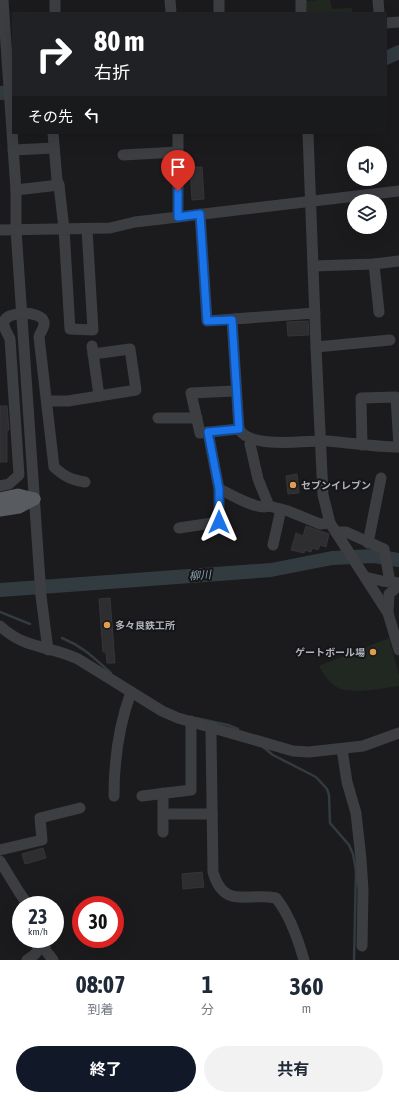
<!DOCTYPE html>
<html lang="ja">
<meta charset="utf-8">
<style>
body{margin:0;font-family:"Asap Condensed","Noto Sans JP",sans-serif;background:#f2f2f3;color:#1f2937;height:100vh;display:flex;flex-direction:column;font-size:15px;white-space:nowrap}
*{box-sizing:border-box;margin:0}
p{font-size:13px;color:#747a83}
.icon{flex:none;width:22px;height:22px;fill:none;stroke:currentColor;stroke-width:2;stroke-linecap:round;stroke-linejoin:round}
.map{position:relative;height:960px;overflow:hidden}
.panel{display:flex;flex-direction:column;background:#fff;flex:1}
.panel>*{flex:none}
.top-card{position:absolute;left:12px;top:12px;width:375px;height:122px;border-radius:0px;box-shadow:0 4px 16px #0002;background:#202124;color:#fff;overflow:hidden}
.tools{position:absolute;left:347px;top:146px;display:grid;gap:8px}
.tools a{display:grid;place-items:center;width:40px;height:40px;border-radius:50%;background:#fff;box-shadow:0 4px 16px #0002;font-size:20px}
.speed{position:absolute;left:12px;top:896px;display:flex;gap:8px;font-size:20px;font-weight:700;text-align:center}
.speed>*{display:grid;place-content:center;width:52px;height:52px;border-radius:50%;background:#fff;box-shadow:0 4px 16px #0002;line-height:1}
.speed small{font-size:10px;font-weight:400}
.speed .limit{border:6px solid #d22;background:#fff;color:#111}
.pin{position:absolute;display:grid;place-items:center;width:34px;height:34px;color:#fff;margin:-41px -17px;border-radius:50% 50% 50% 0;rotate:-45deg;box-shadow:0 0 4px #0007}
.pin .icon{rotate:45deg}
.me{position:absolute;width:44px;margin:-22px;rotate:0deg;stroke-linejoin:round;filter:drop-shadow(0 0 3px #0008)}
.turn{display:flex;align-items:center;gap:14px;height:84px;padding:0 16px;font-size:18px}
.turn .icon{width:52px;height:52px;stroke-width:2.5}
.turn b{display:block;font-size:28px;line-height:34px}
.then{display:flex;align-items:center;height:38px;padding:0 16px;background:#0003;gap:8px;font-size:15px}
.eta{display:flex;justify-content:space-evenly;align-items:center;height:68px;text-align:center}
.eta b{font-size:24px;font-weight:700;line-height:28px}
.action{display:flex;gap:8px;margin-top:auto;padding:8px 16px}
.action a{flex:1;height:46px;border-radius:24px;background:#111827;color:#fff;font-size:16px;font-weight:700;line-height:46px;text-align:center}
.action a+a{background:#f2f2f3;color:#1f2937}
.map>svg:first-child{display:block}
.green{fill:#212821}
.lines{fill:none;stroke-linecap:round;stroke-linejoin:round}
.stream{stroke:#323b40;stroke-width:2.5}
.river{stroke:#323b40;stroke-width:14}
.building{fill:#2e2e31;stroke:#353539}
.minor{stroke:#3c3e41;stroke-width:11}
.major{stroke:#585b60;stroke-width:13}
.route-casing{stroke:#114b97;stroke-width:10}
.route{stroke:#1a73e8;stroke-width:7}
.poi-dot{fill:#e19d4e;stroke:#161618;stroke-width:1.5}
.labels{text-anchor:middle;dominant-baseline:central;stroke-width:4;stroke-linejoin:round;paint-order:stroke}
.poi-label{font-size:10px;font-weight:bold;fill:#afb4bb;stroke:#161618;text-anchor:start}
.water-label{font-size:11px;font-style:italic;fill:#8aa4b2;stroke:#161618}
</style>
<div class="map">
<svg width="399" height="960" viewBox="0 0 399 960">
<rect width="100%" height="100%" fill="#1b1b1d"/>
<g class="green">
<path d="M319,0H330L332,9L352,8V13H307L306,1Z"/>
<path d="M389,638L399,675V686C382,688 349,696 335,686C328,681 323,673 319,666Z"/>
</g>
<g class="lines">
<g class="stream">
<path d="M0,612L30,624"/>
<path d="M62,638C84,647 94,658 111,673"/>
<path d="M196,718L228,725L238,729"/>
<path d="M263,747L273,755L316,777L327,789L329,795L330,823L349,845L353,854L356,871L354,960"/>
</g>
<g class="river">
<path d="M386,58L399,52"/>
<path d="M0,93L13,92"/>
<path d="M0,590L271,570L332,558L374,556L399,560"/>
</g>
</g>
<g class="building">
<path d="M190,167H202L204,199L192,200Z"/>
<path d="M308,321L309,335L288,336L287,322Z"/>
<path d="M0,406H7L9,430H7V462H0Z"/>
<path d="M297,474L299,493L288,494L286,476Z"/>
<path d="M306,526L329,534L326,547L320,545L318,550L312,548L311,552L305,550L304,553L291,550L296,533L303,536Z"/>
<path d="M110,598L115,663H107L106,652H103L99,599Z"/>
<path d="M43,848L46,858L25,864L22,854Z"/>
<path d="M202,872L204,887L183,889L182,874Z"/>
</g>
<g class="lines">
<g class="minor">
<path d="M3,0L16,190V230L41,596L48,650"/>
<path d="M55,0V13"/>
<path d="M170,0L171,13"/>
<path d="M219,0V13"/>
<path d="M301,0V13"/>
<path d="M378,0L379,13"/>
<path d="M386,23L399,22"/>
<path d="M53,133L57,180L59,185L64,229L70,329L93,330L87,229"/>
<path d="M178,133V217"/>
<path d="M308,133L316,347L323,495L330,523L388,613L399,650"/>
<path d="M13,150L54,148"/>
<path d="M123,155L178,152"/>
<path d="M16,190L59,185"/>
<path d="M200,214L207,321L315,313"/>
<path d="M0,230L110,228L135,222L178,217L399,191"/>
<path d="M374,264L379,312"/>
<path d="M313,266L374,264L399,261"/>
<path d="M232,320L239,429"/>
<path d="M316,347L390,340"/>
<path d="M93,354L130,349L136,390L99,396"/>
<path d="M235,391L191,393L200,433L239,429C250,450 308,440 328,441C352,443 375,447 399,447"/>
<path d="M47,401H68L99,396L92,346"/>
<path d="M158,418H197"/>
<path d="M208,432L219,489C231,494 257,511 269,506"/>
<path d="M252,439L250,444L258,479L269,506L288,511L320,524L330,523"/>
<path d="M362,445L361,398L396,397L399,447"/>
<path d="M0,486L9,484L19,475L10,339C8,334 3,328 4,322C6,311 41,310 44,322C45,328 40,332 39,337L54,467C64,476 71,480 85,482"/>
<path d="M179,528L219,522V489"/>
<path d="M336,532H346L384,549L390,582"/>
<path d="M368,543L381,478"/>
<path d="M273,545L281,509"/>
<path d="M365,577L382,581L399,583"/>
<path d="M388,612L389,594L399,585"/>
<path d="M0,626C26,650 48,645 78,659L162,711L178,718L293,751L309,752L363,746L399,733"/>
<path d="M213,727L211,733L213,872C224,910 247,892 276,898C290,915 298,939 304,960"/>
<path d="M342,749L347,782L356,813L361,859L363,890L362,946"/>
<path d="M163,793V832"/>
<path d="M114,796C114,761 119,725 131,692"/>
<path d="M142,796L191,790V721"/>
<path d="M163,814H212"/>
<path d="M0,850L42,840L40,818L80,808"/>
<path d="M0,861L19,892L28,905"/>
<path d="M43,939L46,951L53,960"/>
<path d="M27,960C37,954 40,950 39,939"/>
</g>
<g class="major">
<path d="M0,499L18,495L34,499"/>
<path d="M0,510L19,507L34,499"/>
</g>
</g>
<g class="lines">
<g class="route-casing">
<path id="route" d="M178,191V217L200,214L207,321L232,320L239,429L208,432L219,489V522"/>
</g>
<use href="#route" class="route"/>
</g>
<g class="poi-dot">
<circle cx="293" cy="485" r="4"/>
<circle cx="107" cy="625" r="4"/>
<circle cx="373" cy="652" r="4"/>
</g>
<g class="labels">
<g class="poi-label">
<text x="301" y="485">セブンイレブン</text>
<text x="115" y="625">多々良鉄工所</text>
<text x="365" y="652" text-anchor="end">ゲートボール場</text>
</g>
<g class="water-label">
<text transform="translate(200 575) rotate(-4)">柳川</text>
</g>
</g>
</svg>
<div class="tools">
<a><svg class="icon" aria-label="sound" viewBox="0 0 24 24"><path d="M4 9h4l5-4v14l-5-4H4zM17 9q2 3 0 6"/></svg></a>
<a><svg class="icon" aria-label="layers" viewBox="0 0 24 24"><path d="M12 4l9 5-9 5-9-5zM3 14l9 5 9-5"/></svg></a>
</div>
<div class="speed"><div>23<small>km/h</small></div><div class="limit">30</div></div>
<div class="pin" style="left:178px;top:191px;background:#d93025"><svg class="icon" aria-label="arrive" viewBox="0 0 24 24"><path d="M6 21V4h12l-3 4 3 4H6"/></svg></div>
<svg class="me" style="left:219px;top:522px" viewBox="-20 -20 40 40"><path d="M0-17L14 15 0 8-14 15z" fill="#1a73e8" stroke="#fff" stroke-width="4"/></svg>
<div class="top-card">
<div class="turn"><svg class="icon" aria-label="right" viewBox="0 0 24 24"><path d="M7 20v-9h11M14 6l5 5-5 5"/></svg><div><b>80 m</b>右折</div></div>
<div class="then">その先<svg class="icon" aria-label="left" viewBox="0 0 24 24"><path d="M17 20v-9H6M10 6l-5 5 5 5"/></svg></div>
</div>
</div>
<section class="panel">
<div class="eta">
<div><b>08:07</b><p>到着</p></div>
<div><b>1</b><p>分</p></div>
<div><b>360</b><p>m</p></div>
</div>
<div class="action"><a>終了</a><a>共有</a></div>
</section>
